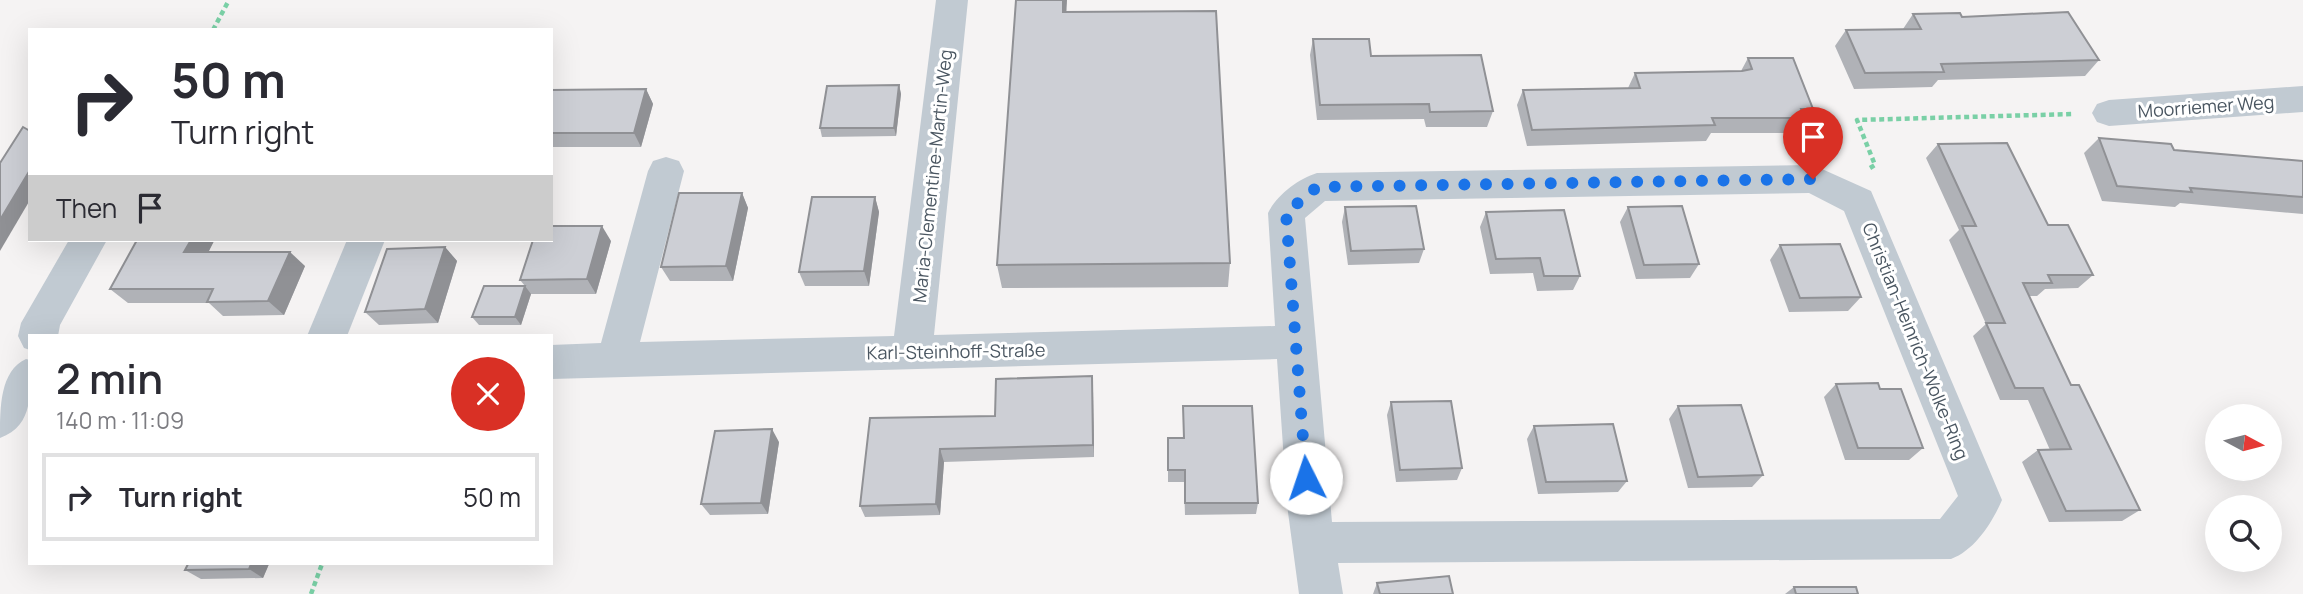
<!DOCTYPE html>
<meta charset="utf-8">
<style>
body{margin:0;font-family:Manrope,sans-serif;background:#f2f2f3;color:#2b2b33;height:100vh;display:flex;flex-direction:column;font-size:26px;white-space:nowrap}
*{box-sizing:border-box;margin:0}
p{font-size:23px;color:#7c7c81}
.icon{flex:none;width:38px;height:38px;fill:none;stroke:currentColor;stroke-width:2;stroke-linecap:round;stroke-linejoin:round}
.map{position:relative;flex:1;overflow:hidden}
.sheet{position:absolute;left:28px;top:334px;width:525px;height:231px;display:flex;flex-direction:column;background:#fff;border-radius:0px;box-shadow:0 7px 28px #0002}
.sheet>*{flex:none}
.hud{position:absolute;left:28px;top:28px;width:525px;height:214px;border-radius:0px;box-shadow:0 7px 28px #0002;background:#fff;color:#2b2b33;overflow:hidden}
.needle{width:46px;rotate:97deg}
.tools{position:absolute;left:2205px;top:404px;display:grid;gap:14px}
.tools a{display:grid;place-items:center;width:77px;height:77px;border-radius:50%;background:#fff;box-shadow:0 7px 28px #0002;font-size:35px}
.pin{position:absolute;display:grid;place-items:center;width:60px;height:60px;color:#fff;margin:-72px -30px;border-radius:50% 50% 50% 0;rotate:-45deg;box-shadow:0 0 7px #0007}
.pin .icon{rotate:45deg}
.me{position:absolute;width:77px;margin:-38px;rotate:356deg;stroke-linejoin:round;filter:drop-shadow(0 0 5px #0008)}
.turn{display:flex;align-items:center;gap:24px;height:147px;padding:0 28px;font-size:32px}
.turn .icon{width:91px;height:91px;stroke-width:2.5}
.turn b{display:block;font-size:49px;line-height:60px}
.then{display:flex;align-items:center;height:66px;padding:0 28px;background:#0003;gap:14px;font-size:26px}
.round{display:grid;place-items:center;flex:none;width:74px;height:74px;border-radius:37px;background:#f2f2f3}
.summary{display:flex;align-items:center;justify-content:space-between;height:119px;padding:0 28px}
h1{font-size:42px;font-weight:600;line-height:52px}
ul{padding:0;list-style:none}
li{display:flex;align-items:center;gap:21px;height:88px;margin:0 14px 10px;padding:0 14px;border:4px solid #e1e1e2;border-radius:0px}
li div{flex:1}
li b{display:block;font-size:26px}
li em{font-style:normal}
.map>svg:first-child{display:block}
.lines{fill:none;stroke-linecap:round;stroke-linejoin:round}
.path{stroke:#7ad0a6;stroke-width:4.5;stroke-dasharray:5 3.5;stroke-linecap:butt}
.minor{fill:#c1cad2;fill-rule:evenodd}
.wall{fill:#b0b2b7}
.shaded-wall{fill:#909195}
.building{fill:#cdcfd5;stroke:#909195;stroke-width:2}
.route{stroke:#1a73e8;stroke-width:12;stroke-dasharray:0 21.6}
.labels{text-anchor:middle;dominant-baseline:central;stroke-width:6;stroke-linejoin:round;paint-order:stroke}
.street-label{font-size:18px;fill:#4a5661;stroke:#fff}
</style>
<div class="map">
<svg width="2303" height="594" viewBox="0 0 2303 594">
<rect width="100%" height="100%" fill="#f5f3f3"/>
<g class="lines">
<g class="path">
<path d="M213,30L229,0"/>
<path d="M1870,168L1875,165L1857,120L2073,114"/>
<path d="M311,594L322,564"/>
</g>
<g class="minor">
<path d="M936,0H968L934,335L1275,326L1268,213C1277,195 1298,179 1317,173L1813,165L1871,191L2002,500C1992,523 1975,550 1951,559L1338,563L1343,594H1299L1287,505L1277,359L551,379V345L601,343L648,171L653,161L666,157L679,161L684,171L640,342L894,336ZM1809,193L1844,211L1958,496L1940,519L1332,522L1305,218L1325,201Z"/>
<path d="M2303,86V112L2109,126L2097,122L2092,113L2097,104L2109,100Z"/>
<path d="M69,240H107L60,325L58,336H30V350L24,348L18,336L21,323Z"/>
<path d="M347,240H385L347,336H307Z"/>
<path d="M26,359L30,360C30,391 35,425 0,438C0,407 0,371 26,359Z"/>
</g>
</g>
<g class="wall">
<path d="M1066,12L1230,263L1228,287L1002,288L997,265Z"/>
<path d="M1913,14L1962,17L2099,60L2085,76L1938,80L1932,87L1854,89L1835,46L1846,30L1903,29Z"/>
<path d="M1313,39L1371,56L1493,111L1487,127H1426L1424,119L1317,120L1310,55Z"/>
<path d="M1748,58L1813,109L1803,125H1799L1794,133H1711L1706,141L1527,146L1517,105L1523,90L1628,88L1635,73L1741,71Z"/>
<path d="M899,85L901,94L896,136L822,137L820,128Z"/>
<path d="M646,89L653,104L641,147H551V90Z"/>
<path d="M2099,138L2174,150L2303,161V214L2180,203L2175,207L2102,201L2084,153Z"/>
<path d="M1938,144L2048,225L2093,275L2078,288L2045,289L2037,296H2029L2071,385L2140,510L2122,521L2049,522L2022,462L2038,450H2050L2028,400H2000L1973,336L1986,324L1949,240L1959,230L1926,158Z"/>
<path d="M742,193L748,208L733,281H670L661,267Z"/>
<path d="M875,197L879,212L869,286H805L799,272Z"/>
<path d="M1345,207L1424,249L1419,263L1348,265L1342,222Z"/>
<path d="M1628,207L1699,264L1690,278L1636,279L1620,222Z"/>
<path d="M1486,212L1580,276L1573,290L1537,291L1533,273L1490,274L1480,227Z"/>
<path d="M137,240H212L214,241L208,252L305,266L284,315L223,316L209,303H128L110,289Z"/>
<path d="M611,241L596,294H531L521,325H479L472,317L525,286L520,280Z"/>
<path d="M1780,245L1861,297L1848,311L1789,312L1770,260Z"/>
<path d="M445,247L457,261L438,323L379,325L365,312Z"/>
<path d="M1092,376L1094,457L944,462L940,515L865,517L860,506L870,418L995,416Z"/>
<path d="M1836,384L1880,389L1923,448L1909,460H1845L1824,397Z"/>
<path d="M1391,402L1462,468L1457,480L1396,482L1387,415Z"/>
<path d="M1183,406L1258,503L1256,514L1185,515L1184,482H1168V450L1183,438Z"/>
<path d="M1678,406L1763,475L1752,487L1688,488L1669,419Z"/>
<path d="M1534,426L1627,481L1618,492L1538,494L1527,439Z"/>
<path d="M779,442L768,514L710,515L701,504Z"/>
<path d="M269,564L263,578L201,579L185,570Z"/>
<path d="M1377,583L1453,594H1373Z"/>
<path d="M1794,587L1858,594H1785Z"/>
</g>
<g class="shaded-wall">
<path d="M1063,0H1067L1065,39L1063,12Z"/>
<path d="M899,85L901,94L896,136L894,128Z"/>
<path d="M646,89L653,104L641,147L634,133Z"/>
<path d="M30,170V200L0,251V220Z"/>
<path d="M742,193L748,208L733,281L726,266Z"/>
<path d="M875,197L879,212L869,286L864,271Z"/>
<path d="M602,226L611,241L596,294L587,279Z"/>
<path d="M191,240H212L214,241L201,267L184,252Z"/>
<path d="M445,247L457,261L438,323L425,309Z"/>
<path d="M290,252L305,266L284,315L268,301Z"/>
<path d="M525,286L531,294L521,325L515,317Z"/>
<path d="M1092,376L1093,390L1094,457L1093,445Z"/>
<path d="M772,429L779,442L768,514L761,503Z"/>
<path d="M940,449L944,462L940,515L936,504Z"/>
<path d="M251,564H269L263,578L249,569Z"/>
</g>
<g class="building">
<path d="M1016,0H1063V12L1216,11L1230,263L997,265Z"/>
<path d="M2068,12L2099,60L1941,64L1944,72L1865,73L1846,30L1921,29L1913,14L1960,13L1962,17Z"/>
<path d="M1313,39H1369L1371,56L1481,55L1493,111L1430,112L1429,104L1320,105Z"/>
<path d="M1748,58H1793L1813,109H1801L1804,118H1712L1715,125L1532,130L1523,90L1640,88L1635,73L1742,71L1752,69Z"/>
<path d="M899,85L894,128H820L827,86Z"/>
<path d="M646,89L634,133H551V90Z"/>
<path d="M23,127L30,131V170L0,220V163Z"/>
<path d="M2099,138L2171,144L2174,150L2303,161V197L2190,188L2192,192L2117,186Z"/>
<path d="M2007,143L2048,225H2068L2093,275H2048L2052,283H2023L2071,385H2079L2140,510L2066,511L2038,450L2071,449L2043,388H2015L1986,323H2005L1962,226H1976L1938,144Z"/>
<path d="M679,193H742L726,266L661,267Z"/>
<path d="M812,197H875L864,271L799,272Z"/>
<path d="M1416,206L1424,249L1351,251L1345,207Z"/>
<path d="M1682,206L1699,264L1644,265L1628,207Z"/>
<path d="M1564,210L1580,276H1544L1540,258L1496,259L1486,212Z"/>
<path d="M551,226H602L587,279L520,280L533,240H551Z"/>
<path d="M137,240H191L184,252H290L268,301L207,302L213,289H110Z"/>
<path d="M1840,244L1861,297L1800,298L1780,245Z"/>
<path d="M445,247L425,309L365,312L387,249Z"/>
<path d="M484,286H525L515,317H472Z"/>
<path d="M1092,376L1093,445L940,449L936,504L860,506L870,418L995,416L996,379Z"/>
<path d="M1878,383L1880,389H1901L1923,448H1858L1836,384Z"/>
<path d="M1451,401L1462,468L1400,470L1391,402Z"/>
<path d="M1741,405L1763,475L1698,477L1678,406Z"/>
<path d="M1183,406H1252L1258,503H1185V470H1168V438H1184Z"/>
<path d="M1613,424L1627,481L1546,482L1534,426Z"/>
<path d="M772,429L761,503L701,504L715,431Z"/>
<path d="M188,564H251L249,569L185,570Z"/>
<path d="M1449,576L1453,594H1380L1377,583Z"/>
<path d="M1794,587H1856L1858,594H1796Z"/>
</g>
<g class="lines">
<path class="route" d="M1306,478L1286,213L1317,187L1813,179"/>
</g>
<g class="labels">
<g class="street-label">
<text transform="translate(2206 106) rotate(-4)">Moorriemer Weg</text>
<text transform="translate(932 176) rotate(-84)">Maria-Clementine-Martin-Weg</text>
<text transform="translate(1916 341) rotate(68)">Christian-Heinrich-Wolke-Ring</text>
<text transform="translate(956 351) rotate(-1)">Karl-Steinhoff-Straße</text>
</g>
</g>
</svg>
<div class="tools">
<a><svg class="needle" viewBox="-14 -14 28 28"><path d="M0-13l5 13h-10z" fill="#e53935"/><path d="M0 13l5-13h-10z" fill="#7c7c81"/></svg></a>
<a><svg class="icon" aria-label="search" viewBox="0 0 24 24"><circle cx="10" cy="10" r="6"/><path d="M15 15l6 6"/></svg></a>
</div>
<div class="pin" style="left:1813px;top:179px;background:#d93025"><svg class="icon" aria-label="arrive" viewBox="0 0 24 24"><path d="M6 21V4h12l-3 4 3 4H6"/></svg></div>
<svg class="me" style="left:1306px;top:478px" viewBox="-20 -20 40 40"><circle r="19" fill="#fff"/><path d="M0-13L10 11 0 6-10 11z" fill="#1a73e8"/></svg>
<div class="hud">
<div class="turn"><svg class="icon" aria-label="right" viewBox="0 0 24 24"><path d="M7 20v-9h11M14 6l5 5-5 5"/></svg><div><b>50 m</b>Turn right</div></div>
<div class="then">Then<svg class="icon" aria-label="arrive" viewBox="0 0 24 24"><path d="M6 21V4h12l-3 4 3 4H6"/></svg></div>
</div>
<section class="sheet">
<div class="summary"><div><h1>2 min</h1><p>140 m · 11:09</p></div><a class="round" style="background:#d93025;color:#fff"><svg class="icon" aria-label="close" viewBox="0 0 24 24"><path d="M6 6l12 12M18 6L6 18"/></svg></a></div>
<ul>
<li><svg class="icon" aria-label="right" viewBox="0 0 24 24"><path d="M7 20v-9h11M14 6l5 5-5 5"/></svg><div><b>Turn right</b></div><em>50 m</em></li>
</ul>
</section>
</div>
